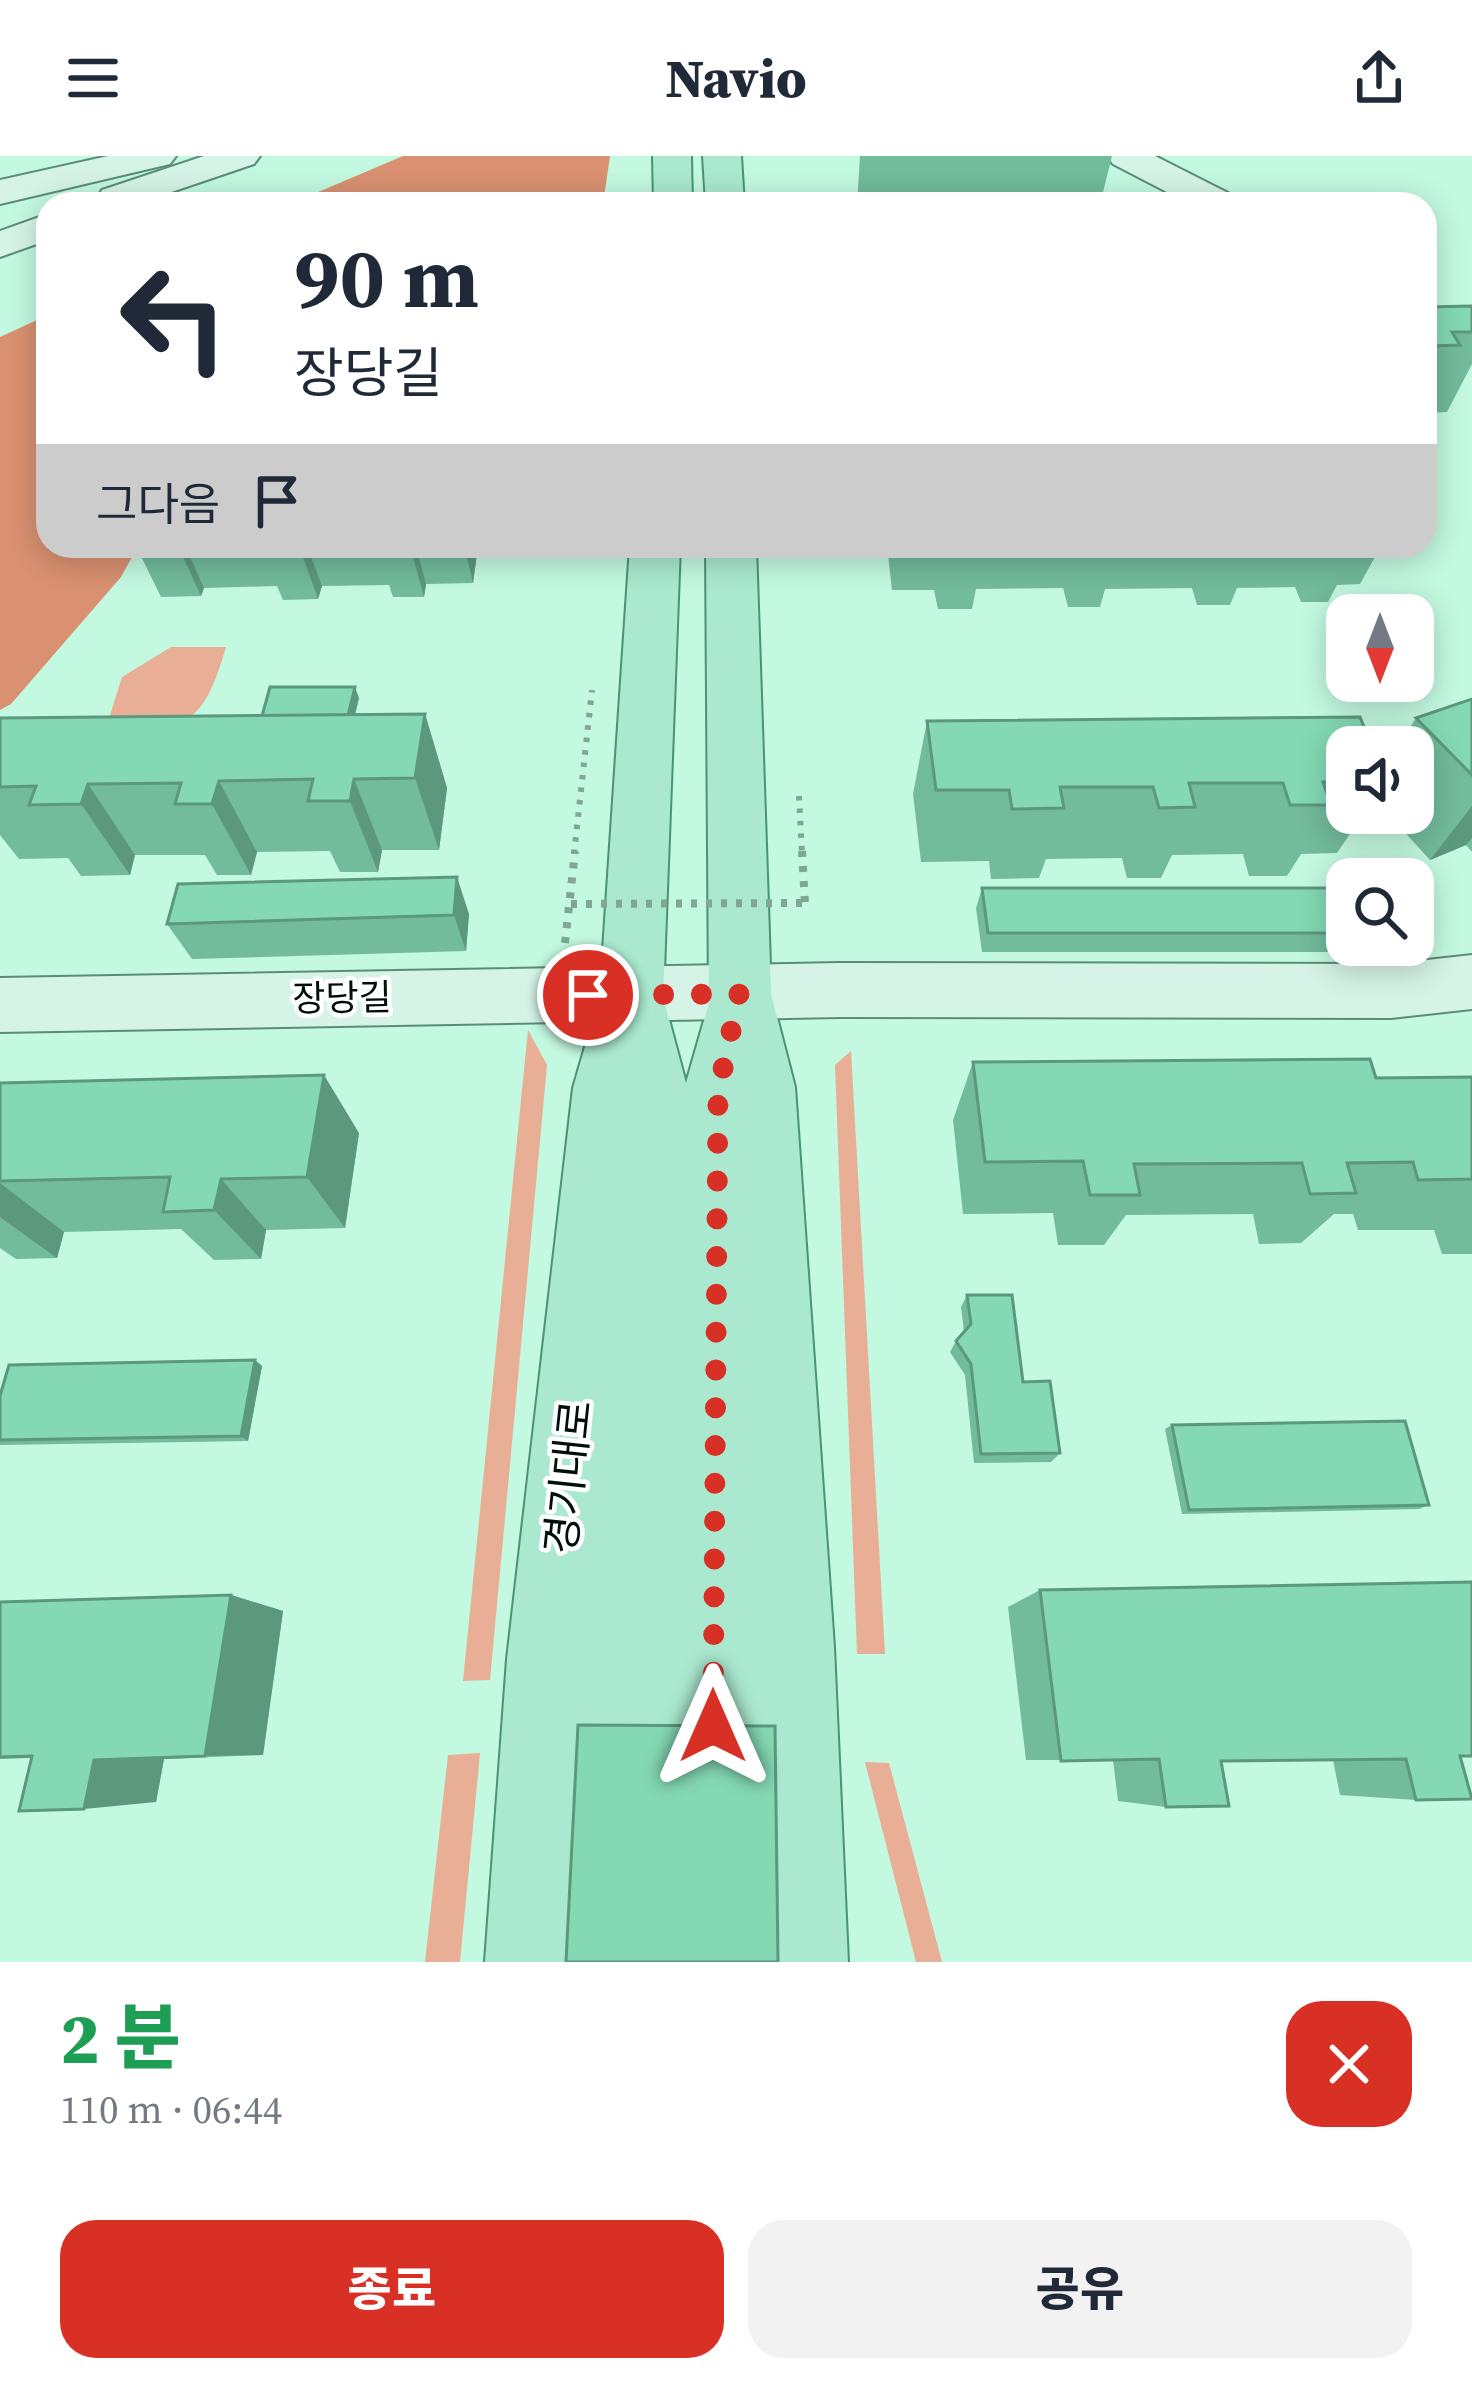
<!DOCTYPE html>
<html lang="ko">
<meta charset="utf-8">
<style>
body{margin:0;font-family:"Source Serif 4","Noto Sans KR",serif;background:#f2f2f3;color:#1f2937;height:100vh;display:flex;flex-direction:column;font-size:45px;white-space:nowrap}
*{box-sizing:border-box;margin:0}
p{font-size:39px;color:#747a83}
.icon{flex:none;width:66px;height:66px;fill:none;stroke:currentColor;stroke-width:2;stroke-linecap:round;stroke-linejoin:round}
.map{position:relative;height:1806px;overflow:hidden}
.panel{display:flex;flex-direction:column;background:#fff;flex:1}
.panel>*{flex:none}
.guide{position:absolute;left:36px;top:36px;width:1401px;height:366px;border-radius:36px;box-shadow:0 6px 30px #0003;background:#fff;color:#1f2937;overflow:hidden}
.needle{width:78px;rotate:180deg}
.fabs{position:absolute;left:1326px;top:438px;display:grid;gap:24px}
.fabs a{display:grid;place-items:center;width:108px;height:108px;border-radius:24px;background:#fff;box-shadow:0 6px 30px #0003;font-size:60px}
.pin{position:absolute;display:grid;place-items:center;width:102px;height:102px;color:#fff;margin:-51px;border:6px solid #fff;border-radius:50%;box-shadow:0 3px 12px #0007}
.me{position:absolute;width:132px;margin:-66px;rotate:0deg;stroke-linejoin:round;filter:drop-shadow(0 0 9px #0008)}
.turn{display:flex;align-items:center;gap:42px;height:252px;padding:0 60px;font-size:54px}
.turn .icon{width:156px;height:156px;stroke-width:2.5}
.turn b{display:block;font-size:84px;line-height:102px}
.then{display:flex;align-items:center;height:114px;padding:0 60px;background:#0003;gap:24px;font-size:45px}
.round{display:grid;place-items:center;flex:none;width:126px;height:126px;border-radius:36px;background:#f2f2f3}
.headline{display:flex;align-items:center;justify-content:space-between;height:204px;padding:0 60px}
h1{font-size:72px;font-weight:800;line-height:90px;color:#1e9e55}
.primary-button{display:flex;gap:24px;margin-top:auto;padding:24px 60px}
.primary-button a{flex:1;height:138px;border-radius:36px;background:#d93025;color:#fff;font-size:48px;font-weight:800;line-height:138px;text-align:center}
.primary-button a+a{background:#f2f2f3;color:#1f2937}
header{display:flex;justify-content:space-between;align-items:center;height:156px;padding:0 60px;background:#fff;font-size:54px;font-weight:800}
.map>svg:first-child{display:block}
.green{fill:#e8af96}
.forest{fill:#d99171}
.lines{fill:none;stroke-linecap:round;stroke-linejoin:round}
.secondary-casing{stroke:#5a8d76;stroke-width:4}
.primary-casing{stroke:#4a9375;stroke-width:4}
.path-far1{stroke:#7fa794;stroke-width:6;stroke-dasharray:4.5 8;stroke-linecap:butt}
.path{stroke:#7fa794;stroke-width:8;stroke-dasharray:6 9;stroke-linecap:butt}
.secondary{fill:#d5f4e7;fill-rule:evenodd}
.primary{fill:#aae9cf;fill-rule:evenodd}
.path-bridge{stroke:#7fa794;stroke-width:8;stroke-dasharray:6 9;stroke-linecap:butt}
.wall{fill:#72bb9b}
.shaded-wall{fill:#5c987e}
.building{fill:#84d9b4;stroke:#5c987e;stroke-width:3}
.route{stroke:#d93025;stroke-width:21;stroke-dasharray:0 37.8}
.labels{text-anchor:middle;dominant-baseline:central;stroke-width:9;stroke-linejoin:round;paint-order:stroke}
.street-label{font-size:36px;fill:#001008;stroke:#fff}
.near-street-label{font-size:42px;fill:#001008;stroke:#fff}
</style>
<header><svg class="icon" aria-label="menu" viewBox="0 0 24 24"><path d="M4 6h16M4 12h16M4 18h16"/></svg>Navio<svg class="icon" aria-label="share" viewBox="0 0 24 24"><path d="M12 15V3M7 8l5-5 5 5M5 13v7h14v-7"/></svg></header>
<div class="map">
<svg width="1472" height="1806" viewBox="0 0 1472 1806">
<rect width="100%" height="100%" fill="#c3f9e0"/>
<g class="green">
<path d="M171,491H226C202,573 186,573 105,575L122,521Z"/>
<path d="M528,874L547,909L490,1524L463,1525Z"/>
<path d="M851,895L885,1498H857L835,909Z"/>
<path d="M480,1597L460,1806H425L448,1599Z"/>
<path d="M865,1606L889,1607L942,1806H916Z"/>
</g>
<g class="forest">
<path d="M403,0H610L603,48H290Z"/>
<path d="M48,159V390H138L121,421L11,548L0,554V181Z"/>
</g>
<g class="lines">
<g class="secondary-casing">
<g id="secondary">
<path d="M108,0H176L170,8L0,48V24Z"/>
<path d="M204,0H260L254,8L136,48H101L97,42L102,34Z"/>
<path d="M1107,0H1155L1234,40L1239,48H1190L1113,8Z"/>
<path d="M48,58V84L0,101V75Z"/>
<path d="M1472,799V853L1391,862L840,861L0,876V822L840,807L1391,808Z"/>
</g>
</g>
<g class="primary-casing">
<g id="primary">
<path d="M653,0H691L692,48H654Z"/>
<path d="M703,0H741L744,48H706Z"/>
<path d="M630,390H680L663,841L686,927L709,847L706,390H756L771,838L795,931L834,1491L848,1806H754L751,1585L744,1602L713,1615L682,1602L670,1571L658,1600L627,1613L596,1600L589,1583L579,1806H485L507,1503L573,932L600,839Z"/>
</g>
</g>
<g class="path-far1">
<path d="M799,640L802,698"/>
<path d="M574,698L592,534"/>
</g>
<g class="path">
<path d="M802,695L805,747"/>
<path d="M565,787L575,695"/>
</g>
<use href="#secondary" class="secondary"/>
<use href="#primary" class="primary"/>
<path class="path-bridge" d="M571,748L805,747"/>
</g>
<g class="wall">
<path d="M860,0H1112L1100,48H857Z"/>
<path d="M1472,150V208L1447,256L1425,257V151Z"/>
<path d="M136,390H478L473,427L426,428L424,441H393L389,429L322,430L318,443L283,444L277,430L204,432L201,440L161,441Z"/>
<path d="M887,390H1381L1360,428L1337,429L1328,446H1301L1295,431L1237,432L1230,449H1197L1192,432L1105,433L1100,451H1068L1063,432L976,433L972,453H938L934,434H892Z"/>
<path d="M359,542L355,559L425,558L447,632L439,694H382L378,716H340L330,695L257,696L251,719H217L205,699H135L130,719L81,720L68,702L19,703L0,679V562L262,560Z"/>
<path d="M1472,543V696L1466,689L1430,704L1387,657H1413V591H1398L1416,562Z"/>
<path d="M927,565L1347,591V657H1364L1337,697L1301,698L1287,720H1249L1243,698L1172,699L1161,722H1127L1122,702L1046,703L1039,722L991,723L989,705L921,706L913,638Z"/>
<path d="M982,732H1347V789H1408L1402,796H982L976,752Z"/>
<path d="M469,758L466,795L192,803L167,768Z"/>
<path d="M973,906L1376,922L1472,921V1098H1442L1434,1074H1358L1353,1058H1334L1301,1087L1259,1088L1253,1058L1126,1059L1104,1089H1058L1053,1057L963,1058L953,964Z"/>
<path d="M0,927L359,977L345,1072L266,1074L261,1103L214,1104L181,1073L64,1076L57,1102L16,1103L0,1092Z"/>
<path d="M967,1139L1023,1226L1060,1297L1051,1306L974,1307L965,1219L950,1196L956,1185L964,1176L961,1151Z"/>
<path d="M255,1204L262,1210L248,1285L0,1289V1240Z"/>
<path d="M1172,1269L1429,1349L1419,1353L1182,1358L1165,1273Z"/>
<path d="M1040,1434L1460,1600L1416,1644L1340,1639L1333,1604L1221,1605L1166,1651L1118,1645L1113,1604H1026L1008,1451Z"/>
<path d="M231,1439L283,1455L263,1599L164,1603L156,1646L31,1602L0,1603V1446Z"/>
</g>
<g class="shaded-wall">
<path d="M178,390H185L204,432L201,440Z"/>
<path d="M299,390H307L322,430L318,443Z"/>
<path d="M410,390H416L426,428L424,441Z"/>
<path d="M464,390H478L473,427Z"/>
<path d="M355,531L359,542L351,575L347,564Z"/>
<path d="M425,558L447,632L439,694L415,622Z"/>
<path d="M354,623L382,694L378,716L350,645Z"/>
<path d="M219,625L257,696L251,719L212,648Z"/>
<path d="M88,628L135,699L130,719L81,648Z"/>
<path d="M1472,650V682L1466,689L1430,704Z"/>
<path d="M457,721L469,758L466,795L454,759Z"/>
<path d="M324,919L359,977L345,1072L307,1021Z"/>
<path d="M221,1023L266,1074L261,1103L214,1054Z"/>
<path d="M0,1027L64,1076L57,1102L0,1061Z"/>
<path d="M255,1204L262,1210L248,1285L241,1280Z"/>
<path d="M231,1439L283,1455L263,1599L205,1600Z"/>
<path d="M164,1603L156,1646L84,1653L94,1604Z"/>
</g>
<g class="building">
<path d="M1472,150V176H1452L1460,189L1430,190L1425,180V151Z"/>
<path d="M270,531H355L348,559L262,560Z"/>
<path d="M1472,543V619L1416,562Z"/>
<path d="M425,558L415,622L354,623L350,645H308L313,623L219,625L212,648H175L181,627L88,628L81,648L29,649L36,630L0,631V562Z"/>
<path d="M1360,561L1372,591H1347V626H1323L1331,649H1290L1283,627H1189L1195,651L1159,652L1153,631H1060L1064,652L1012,653L1009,634H936L927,565Z"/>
<path d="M457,721L454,759L167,768L178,728Z"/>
<path d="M982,732H1347V777H988Z"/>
<path d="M1370,903L1376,922L1472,921V1023L1418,1024L1413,1006L1347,1007L1356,1037L1310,1038L1302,1007L1134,1008L1140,1039H1090L1083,1005L985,1006L973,906Z"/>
<path d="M324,919L307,1021L221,1023L214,1054L163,1056L170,1021L0,1025V927Z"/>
<path d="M967,1139H1012L1023,1226L1050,1225L1060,1297L981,1298L971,1208L956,1185L971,1168Z"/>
<path d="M255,1204L241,1280L0,1284V1240L9,1209Z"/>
<path d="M1405,1265L1429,1349L1189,1354L1172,1269Z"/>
<path d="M1472,1426V1600H1460L1472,1643L1416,1644L1406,1603L1221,1605L1229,1650L1166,1651L1159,1603L1061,1605L1040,1434Z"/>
<path d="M231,1439L205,1600L94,1604L84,1653L19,1655L32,1600L0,1601V1446Z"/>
<path d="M578,1569L775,1570L778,1806H566Z"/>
</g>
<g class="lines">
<path class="route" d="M588,839L739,838L718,936L713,1570"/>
</g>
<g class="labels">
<g class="street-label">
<text transform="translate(342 842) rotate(-1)">장당길</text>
</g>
<g class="near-street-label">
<text transform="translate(568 1321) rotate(-84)">경기대로</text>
</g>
</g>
</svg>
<div class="fabs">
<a><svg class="needle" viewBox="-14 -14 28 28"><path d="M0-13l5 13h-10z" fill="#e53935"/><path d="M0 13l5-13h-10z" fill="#747a83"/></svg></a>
<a><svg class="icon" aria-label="sound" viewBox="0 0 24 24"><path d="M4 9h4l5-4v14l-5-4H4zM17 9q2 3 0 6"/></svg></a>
<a><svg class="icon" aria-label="search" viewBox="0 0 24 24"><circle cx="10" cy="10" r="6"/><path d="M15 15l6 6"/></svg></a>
</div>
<div class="pin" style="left:588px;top:839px;background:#d93025"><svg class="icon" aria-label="arrive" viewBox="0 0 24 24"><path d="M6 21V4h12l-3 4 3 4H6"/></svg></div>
<svg class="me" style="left:713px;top:1570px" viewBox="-20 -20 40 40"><path d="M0-17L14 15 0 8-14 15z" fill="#d93025" stroke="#fff" stroke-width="4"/></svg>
<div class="guide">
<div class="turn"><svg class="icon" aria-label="left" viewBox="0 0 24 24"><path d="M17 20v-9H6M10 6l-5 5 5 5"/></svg><div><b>90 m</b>장당길</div></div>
<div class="then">그다음<svg class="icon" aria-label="arrive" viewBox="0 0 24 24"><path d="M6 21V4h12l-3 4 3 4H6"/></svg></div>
</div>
</div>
<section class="panel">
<div class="headline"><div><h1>2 분</h1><p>110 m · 06:44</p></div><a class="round" style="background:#d93025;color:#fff"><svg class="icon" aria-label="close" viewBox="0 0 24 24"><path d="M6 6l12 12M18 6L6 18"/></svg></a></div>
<div class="primary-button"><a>종료</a><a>공유</a></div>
</section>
